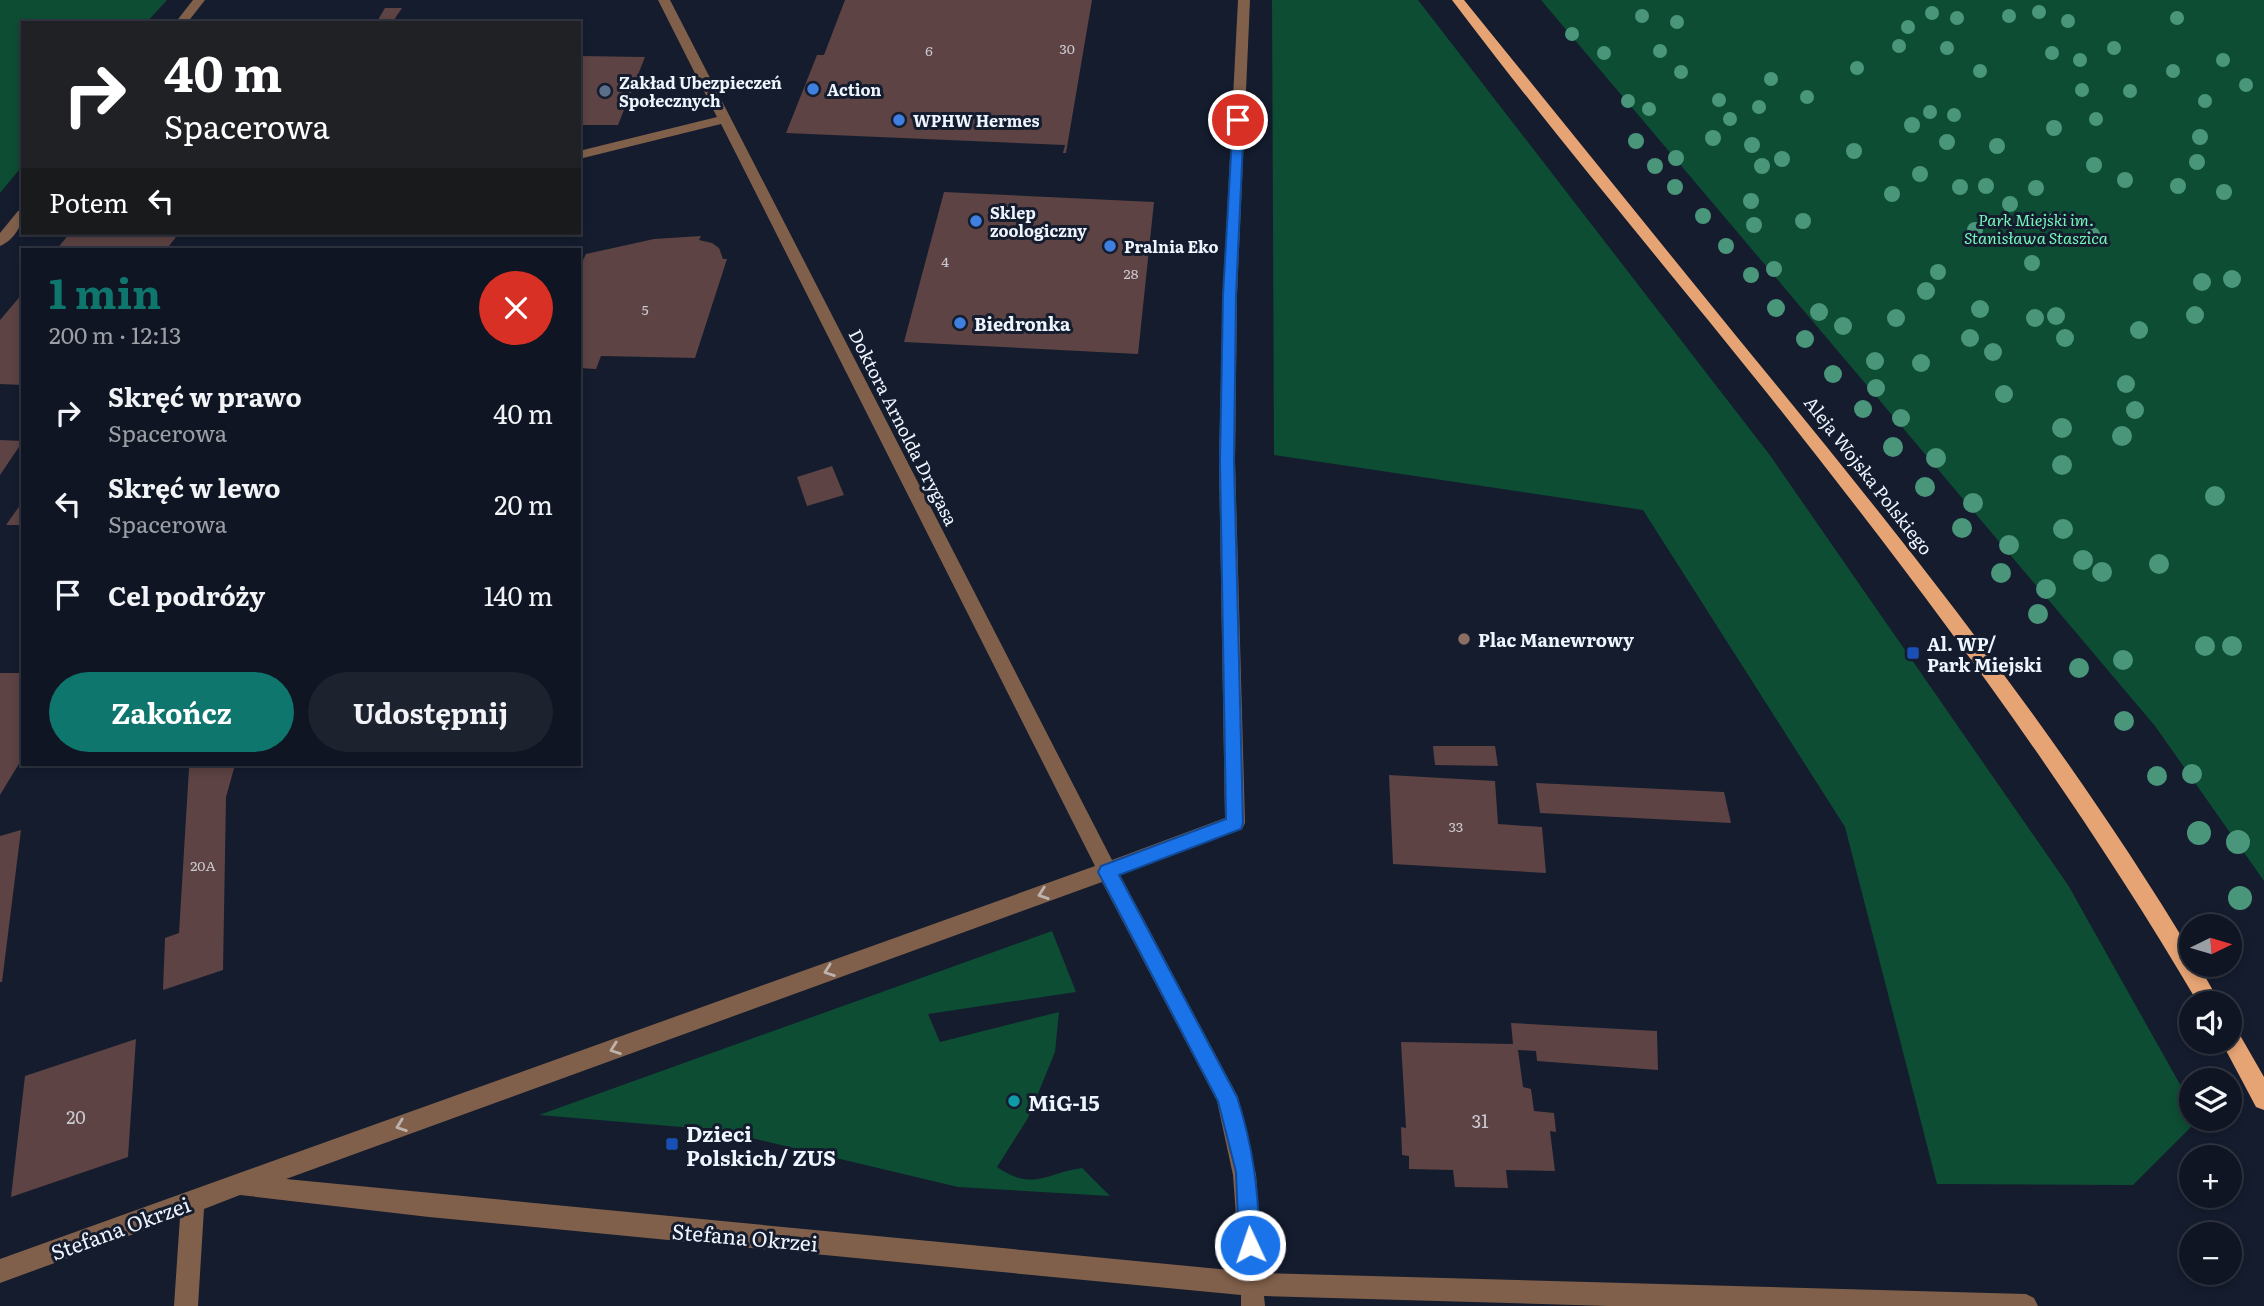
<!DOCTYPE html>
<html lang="pl">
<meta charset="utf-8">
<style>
body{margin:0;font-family:Literata,serif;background:#1d222f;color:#f1f3f6;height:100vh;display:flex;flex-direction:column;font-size:26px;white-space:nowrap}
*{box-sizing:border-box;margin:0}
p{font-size:23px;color:#9b9fa5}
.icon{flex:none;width:38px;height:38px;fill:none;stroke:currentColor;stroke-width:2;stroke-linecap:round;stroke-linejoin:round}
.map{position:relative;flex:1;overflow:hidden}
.drawer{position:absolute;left:21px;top:248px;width:560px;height:518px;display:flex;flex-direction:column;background:#0f1522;border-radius:0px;box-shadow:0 4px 10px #0003,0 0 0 2px #2f3440}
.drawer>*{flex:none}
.hud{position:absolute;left:21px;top:21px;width:560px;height:214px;border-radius:0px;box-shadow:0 4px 10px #0003,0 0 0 2px #2f3440;background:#202124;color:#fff;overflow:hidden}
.needle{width:46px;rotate:85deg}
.controls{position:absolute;left:2179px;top:914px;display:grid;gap:14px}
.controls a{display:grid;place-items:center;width:63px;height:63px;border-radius:50%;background:#0f1522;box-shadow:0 4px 10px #0003,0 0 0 2px #2f3440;font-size:35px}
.pin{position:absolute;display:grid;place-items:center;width:60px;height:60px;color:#fff;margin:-30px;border:4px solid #fff;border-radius:50%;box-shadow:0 2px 7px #0007}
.me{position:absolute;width:77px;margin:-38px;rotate:357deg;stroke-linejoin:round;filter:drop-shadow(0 0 5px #0008)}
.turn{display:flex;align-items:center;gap:24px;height:147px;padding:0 28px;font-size:32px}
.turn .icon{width:91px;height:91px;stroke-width:2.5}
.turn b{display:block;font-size:49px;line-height:60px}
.then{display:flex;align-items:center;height:66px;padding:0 28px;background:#0003;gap:14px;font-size:26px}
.round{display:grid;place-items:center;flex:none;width:74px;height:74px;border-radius:37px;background:#1d222f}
.head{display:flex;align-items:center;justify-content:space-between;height:119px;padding:0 28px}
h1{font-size:42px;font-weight:700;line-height:52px;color:#0f766e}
.primary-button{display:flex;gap:14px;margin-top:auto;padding:14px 28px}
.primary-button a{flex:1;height:80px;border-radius:42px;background:#0f766e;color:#fff;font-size:28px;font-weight:700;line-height:80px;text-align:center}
.primary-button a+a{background:#1d222f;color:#f1f3f6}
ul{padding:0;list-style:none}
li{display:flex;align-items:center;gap:21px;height:91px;padding:0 28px}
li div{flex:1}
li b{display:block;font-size:26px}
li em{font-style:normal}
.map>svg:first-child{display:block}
.green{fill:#0d4d33}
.building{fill:#5d4343}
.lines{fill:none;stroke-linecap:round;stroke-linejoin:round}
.minor{fill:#80604a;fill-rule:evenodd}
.major{fill:#e6a474;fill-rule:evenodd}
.tree{fill:#49967b}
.oneway{stroke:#bdb2ae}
.route{fill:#1a73e8;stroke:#114b97;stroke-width:2}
.shop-dot{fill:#3f7fe0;stroke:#141c2e;stroke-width:2.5}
.service-dot{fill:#5c6f8a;stroke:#141c2e;stroke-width:2.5}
.education-dot{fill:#8d6e63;stroke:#141c2e;stroke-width:2.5}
.transit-dot{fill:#1a4fb4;stroke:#141c2e;stroke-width:2.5}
.culture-dot{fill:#0f9aa8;stroke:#141c2e;stroke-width:2.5}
.labels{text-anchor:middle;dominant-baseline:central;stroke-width:6;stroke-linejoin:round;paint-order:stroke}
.number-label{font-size:14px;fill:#cac8d0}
.far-poi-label{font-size:16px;font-weight:bold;fill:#eff5ff;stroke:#141c2e;text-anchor:start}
.far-park-label{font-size:16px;font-style:italic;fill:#74f9ba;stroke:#141c2e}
.poi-label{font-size:18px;font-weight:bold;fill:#eff5ff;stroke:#141c2e;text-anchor:start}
.street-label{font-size:18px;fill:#eff5ff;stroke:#141c2e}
.near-number-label{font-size:18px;fill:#cac8d0}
.near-poi-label{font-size:21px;font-weight:bold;fill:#eff5ff;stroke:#141c2e;text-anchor:start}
.near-street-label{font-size:21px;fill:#eff5ff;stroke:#141c2e}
</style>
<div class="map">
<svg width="2264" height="1306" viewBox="0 0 2264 1306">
<rect width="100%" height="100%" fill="#141c2e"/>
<g class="green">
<path d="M0,0H167L146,23H23V165L0,193Z"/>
<path d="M1272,0H1418L1769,454L2068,885L2191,1104V1118L2199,1119L2133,1185L1937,1184L1845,827L1643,510L1274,455Z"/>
<path d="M1541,0H2264V881L2155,726Z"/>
<path d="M1052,931L1076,992L928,1014L940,1042L1059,1012L1055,1052L1028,1118L997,1167C1034,1192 1045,1173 1082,1168L1110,1196L958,1187L718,1130L539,1115Z"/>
</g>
<g class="building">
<path d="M845,0H1092L1066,153H1063L1065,145L786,133L817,55H824Z"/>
<path d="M385,8H402L392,23H376Z"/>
<path d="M579,56L645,57L618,125H579Z"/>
<path d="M944,192L1154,202L1138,354L904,342Z"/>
<path d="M70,233H179L166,250H56Z"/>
<path d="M701,236L699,240L712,243L719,248L723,259H727L695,358L601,356L596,369L579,368V261L582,262L586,254L654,239Z"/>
<path d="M23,293V385L0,384V320Z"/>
<path d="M0,440L23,441L0,475Z"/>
<path d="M832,466L844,495L807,506L797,477Z"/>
<path d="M23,501V525H6Z"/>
<path d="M0,673H23V757L0,795Z"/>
<path d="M1433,746H1495L1498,766L1435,765Z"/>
<path d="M199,765H235L226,797L223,970L163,990L165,938L179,933L189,768Z"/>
<path d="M1389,775L1495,781L1498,824L1542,827L1546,873L1393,864Z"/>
<path d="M1536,783L1724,792L1731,823L1540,813Z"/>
<path d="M21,830L2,982H0V836Z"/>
<path d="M1511,1023L1657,1031L1658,1070L1537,1061L1536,1051L1518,1050L1523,1087L1531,1089L1534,1111L1554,1113L1556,1132L1550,1131L1555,1171L1506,1170L1508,1188L1455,1187L1453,1170L1409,1169V1156L1402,1155L1401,1127L1406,1128L1401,1042L1513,1044Z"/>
<path d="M136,1039L128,1157L11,1197L25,1076Z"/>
</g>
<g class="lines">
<g class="minor">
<path d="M193,0H205L187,23H175Z"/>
<path d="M658,0H670L1112,860L1225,818L1219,461L1223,295L1238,0H1250L1237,295L1235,461L1245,823L1242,829L1120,875L1238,1097L1256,1175L1263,1273L2026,1294L2034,1298L2038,1306H1609L1264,1296L1265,1306H1241V1295L429,1217L240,1195L204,1209L198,1306H174L180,1217L0,1283V1259L1095,866L721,124L579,159V151L717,117ZM1102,882L1217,1101L1233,1175L1240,1271L286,1179Z"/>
<path d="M23,210C23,225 14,240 0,246V233L18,211Z"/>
</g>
<g class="major">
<path d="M1452,0H1464C1555,112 1646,225 1737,337C1899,534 2059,733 2191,952V964H2198L2220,1003H2198C2071,787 1922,588 1767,393C1662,262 1553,134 1452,0Z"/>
<path d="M2230,1026L2237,1030L2264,1077V1110L2256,1107L2221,1041H2230Z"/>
</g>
</g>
<g class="tree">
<circle cx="2039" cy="12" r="7"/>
<circle cx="1932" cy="13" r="7"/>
<circle cx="1642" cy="16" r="7"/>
<circle cx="2009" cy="16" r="7"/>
<circle cx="1957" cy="18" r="7"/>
<circle cx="2177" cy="18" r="7"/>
<circle cx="2068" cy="21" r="7"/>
<circle cx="1677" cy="22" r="7"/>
<circle cx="1908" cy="27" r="7"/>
<circle cx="1572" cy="34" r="7"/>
<circle cx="1899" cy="46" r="7"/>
<circle cx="1947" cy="48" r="7"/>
<circle cx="2114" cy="48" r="7"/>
<circle cx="1660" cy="51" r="7"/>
<circle cx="1604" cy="53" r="7"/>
<circle cx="2052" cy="53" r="7"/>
<circle cx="2080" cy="60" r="7"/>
<circle cx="2223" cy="60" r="7"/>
<circle cx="1857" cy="68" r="7"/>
<circle cx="1980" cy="71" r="7"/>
<circle cx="2173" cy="71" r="7"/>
<circle cx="1681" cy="72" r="7"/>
<circle cx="1771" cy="79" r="7"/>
<circle cx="2246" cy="85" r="7"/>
<circle cx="2082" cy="90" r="7"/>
<circle cx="2130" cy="91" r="7"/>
<circle cx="1807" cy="97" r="7"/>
<circle cx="1719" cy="100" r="7"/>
<circle cx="1628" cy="101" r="7"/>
<circle cx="2205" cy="101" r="7"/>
<circle cx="1759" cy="107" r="7"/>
<circle cx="1649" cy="109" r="7"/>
<circle cx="1930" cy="112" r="7"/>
<circle cx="1954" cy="115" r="7"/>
<circle cx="1730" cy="119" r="7"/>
<circle cx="2096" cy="119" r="7"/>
<circle cx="1912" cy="125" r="8"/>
<circle cx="2054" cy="128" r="8"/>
<circle cx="2200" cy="137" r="8"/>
<circle cx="1713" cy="138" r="8"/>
<circle cx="1636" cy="141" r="8"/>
<circle cx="1947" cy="142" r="8"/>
<circle cx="1752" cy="145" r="8"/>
<circle cx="1997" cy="146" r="8"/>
<circle cx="1854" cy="151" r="8"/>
<circle cx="1676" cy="158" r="8"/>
<circle cx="1782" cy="159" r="8"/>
<circle cx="2197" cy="162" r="8"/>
<circle cx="2094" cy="165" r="8"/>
<circle cx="1655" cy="166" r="8"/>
<circle cx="1762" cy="166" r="8"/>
<circle cx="1920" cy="174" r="8"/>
<circle cx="2125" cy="180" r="8"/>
<circle cx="1986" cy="186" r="8"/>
<circle cx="2178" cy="186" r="8"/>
<circle cx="1675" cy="187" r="8"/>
<circle cx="1960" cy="187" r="8"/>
<circle cx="2036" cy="188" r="8"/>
<circle cx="2224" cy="192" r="8"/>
<circle cx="1892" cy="194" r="8"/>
<circle cx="1751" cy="201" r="8"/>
<circle cx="2010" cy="204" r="8"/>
<circle cx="1703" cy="216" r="8"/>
<circle cx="2055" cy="220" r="8"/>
<circle cx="1803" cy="221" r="8"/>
<circle cx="1754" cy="225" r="8"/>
<circle cx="1975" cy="230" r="8"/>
<circle cx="2092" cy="235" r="8"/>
<circle cx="1726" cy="246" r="8"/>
<circle cx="2032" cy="263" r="8"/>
<circle cx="1774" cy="269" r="8"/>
<circle cx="1938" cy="272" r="8"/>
<circle cx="1751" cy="275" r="8"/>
<circle cx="2232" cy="279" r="9"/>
<circle cx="2202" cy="282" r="9"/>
<circle cx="1926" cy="291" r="9"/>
<circle cx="1776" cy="308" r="9"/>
<circle cx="1980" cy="309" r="9"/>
<circle cx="1819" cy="312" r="9"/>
<circle cx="2195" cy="315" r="9"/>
<circle cx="2056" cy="316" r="9"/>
<circle cx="1896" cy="318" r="9"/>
<circle cx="2035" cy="318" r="9"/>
<circle cx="1843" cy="326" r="9"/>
<circle cx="2139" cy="330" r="9"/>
<circle cx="1970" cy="338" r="9"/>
<circle cx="2065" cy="338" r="9"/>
<circle cx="1805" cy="339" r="9"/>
<circle cx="1993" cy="352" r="9"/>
<circle cx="1875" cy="361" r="9"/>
<circle cx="1921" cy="363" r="9"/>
<circle cx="1833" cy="374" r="9"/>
<circle cx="2126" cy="384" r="9"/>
<circle cx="1876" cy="388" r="9"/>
<circle cx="2004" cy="394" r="9"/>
<circle cx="1863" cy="409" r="9"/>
<circle cx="2135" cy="410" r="9"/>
<circle cx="1901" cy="418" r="9"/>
<circle cx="2062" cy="428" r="10"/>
<circle cx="2122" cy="436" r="10"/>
<circle cx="1893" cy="447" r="10"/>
<circle cx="1936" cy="458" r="10"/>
<circle cx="2062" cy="465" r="10"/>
<circle cx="1925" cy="487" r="10"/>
<circle cx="2215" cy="496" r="10"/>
<circle cx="1973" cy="503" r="10"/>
<circle cx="1962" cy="528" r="10"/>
<circle cx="2063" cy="529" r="10"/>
<circle cx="2009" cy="545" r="10"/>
<circle cx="2083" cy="560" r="10"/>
<circle cx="2159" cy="564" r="10"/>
<circle cx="2102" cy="572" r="10"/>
<circle cx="2001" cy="573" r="10"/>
<circle cx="2046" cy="589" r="10"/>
<circle cx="2038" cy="614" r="10"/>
<circle cx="2205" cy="646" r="10"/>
<circle cx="2232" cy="646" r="10"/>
<circle cx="2123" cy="660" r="10"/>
<circle cx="2079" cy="668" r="10"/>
<circle cx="2124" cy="721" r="10"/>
<circle cx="2192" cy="774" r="10"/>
<circle cx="2157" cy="776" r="10"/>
<circle cx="2199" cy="833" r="12"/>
<circle cx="2238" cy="842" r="12"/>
<circle cx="2240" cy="898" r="12"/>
</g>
<defs><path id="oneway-chevron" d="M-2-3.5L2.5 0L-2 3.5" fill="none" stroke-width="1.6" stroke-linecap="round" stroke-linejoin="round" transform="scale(1.75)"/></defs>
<g class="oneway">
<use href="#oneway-chevron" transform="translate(1043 894) rotate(161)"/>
<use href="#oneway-chevron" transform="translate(829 971) rotate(160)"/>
<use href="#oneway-chevron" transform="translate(615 1049) rotate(160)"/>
<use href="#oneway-chevron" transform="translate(401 1126) rotate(160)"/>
</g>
<path class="route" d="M1238,117L1244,120L1236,295L1234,461L1243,823L1241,829L1119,875L1237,1097C1254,1149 1258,1191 1260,1245L1257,1253L1250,1256L1242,1253L1239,1245L1236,1172L1218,1101L1098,872L1101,866L1226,819L1220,461L1223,295L1233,120Z"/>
<g class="shop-dot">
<circle cx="813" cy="89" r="7"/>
<circle cx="899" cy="120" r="7"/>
<circle cx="976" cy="221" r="7"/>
<circle cx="1110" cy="246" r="7"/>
<circle cx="960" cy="323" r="7"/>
</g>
<circle class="service-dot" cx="605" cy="91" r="7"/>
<circle class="education-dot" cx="1464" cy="639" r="7"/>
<g class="transit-dot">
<rect x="1906" y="646" width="14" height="14" rx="3.5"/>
<rect x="665" y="1137" width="14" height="14" rx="3.5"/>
</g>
<circle class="culture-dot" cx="1014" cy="1101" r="7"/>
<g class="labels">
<g class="number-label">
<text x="1067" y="48">30</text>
<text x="929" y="50">6</text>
<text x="945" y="261">4</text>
<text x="1131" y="273">28</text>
<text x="645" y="309">5</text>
<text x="1456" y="826">33</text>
<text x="203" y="865">20A</text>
</g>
<g class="far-poi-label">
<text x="619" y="82">Zakład Ubezpieczeń<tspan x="619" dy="18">Społecznych</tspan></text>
<text x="827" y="89">Action</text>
<text x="913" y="120">WPHW Hermes</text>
<text x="990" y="212">Sklep<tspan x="990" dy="18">zoologiczny</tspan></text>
<text x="1124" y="246">Pralnia Eko</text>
</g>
<g class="far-park-label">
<text x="2036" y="219">Park Miejski im.<tspan x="2036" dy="18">Stanisława Staszica</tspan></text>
</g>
<g class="poi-label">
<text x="974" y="323">Biedronka</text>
<text x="1478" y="639">Plac Manewrowy</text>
<text x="1927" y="643">Al. WP/<tspan x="1927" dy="21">Park Miejski</tspan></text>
</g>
<g class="street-label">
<text transform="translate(904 427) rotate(63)">Doktora Arnolda Drygasa</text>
<text transform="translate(1869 475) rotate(52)">Aleja Wojska Polskiego</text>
</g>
<g class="near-number-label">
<text x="76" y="1116">20</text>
<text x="1480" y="1120">31</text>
</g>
<g class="near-poi-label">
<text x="1028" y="1101">MiG-15</text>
<text x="686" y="1132">Dzieci<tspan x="686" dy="24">Polskich/ ZUS</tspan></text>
</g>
<g class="near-street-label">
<text transform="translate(120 1227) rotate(-20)">Stefana Okrzei</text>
<text transform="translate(745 1236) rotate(5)">Stefana Okrzei</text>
</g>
</g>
</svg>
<div class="controls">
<a><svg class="needle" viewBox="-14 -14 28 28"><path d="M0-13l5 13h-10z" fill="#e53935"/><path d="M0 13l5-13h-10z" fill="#9b9fa5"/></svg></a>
<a><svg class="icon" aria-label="sound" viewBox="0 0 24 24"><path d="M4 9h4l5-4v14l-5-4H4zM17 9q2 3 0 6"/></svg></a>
<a><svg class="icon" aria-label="layers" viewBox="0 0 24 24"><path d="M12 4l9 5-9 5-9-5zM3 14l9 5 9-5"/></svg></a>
<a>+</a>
<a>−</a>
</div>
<div class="pin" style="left:1238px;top:120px;background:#d93025"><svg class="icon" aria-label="arrive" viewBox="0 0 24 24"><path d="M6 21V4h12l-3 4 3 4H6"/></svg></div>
<svg class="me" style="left:1250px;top:1245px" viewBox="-20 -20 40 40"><circle r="17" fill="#1a73e8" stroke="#fff" stroke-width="3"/><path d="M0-11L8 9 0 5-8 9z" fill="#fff"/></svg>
<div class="hud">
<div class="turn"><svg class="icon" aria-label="right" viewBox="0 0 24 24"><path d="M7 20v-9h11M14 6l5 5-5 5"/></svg><div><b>40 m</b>Spacerowa</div></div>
<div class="then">Potem<svg class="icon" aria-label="left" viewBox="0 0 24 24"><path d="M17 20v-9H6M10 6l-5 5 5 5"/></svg></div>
</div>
<section class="drawer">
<div class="head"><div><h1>1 min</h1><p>200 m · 12:13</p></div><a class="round" style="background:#d93025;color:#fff"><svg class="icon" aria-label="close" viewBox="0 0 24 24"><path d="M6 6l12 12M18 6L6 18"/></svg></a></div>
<ul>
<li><svg class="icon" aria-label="right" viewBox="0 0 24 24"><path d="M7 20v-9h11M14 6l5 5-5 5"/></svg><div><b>Skręć w prawo</b><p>Spacerowa</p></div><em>40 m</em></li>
<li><svg class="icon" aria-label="left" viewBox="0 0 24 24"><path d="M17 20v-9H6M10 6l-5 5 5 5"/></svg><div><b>Skręć w lewo</b><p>Spacerowa</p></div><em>20 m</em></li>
<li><svg class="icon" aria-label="arrive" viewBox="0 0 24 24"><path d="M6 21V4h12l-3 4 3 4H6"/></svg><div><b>Cel podróży</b></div><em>140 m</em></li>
</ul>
<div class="primary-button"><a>Zakończ</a><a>Udostępnij</a></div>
</section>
</div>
